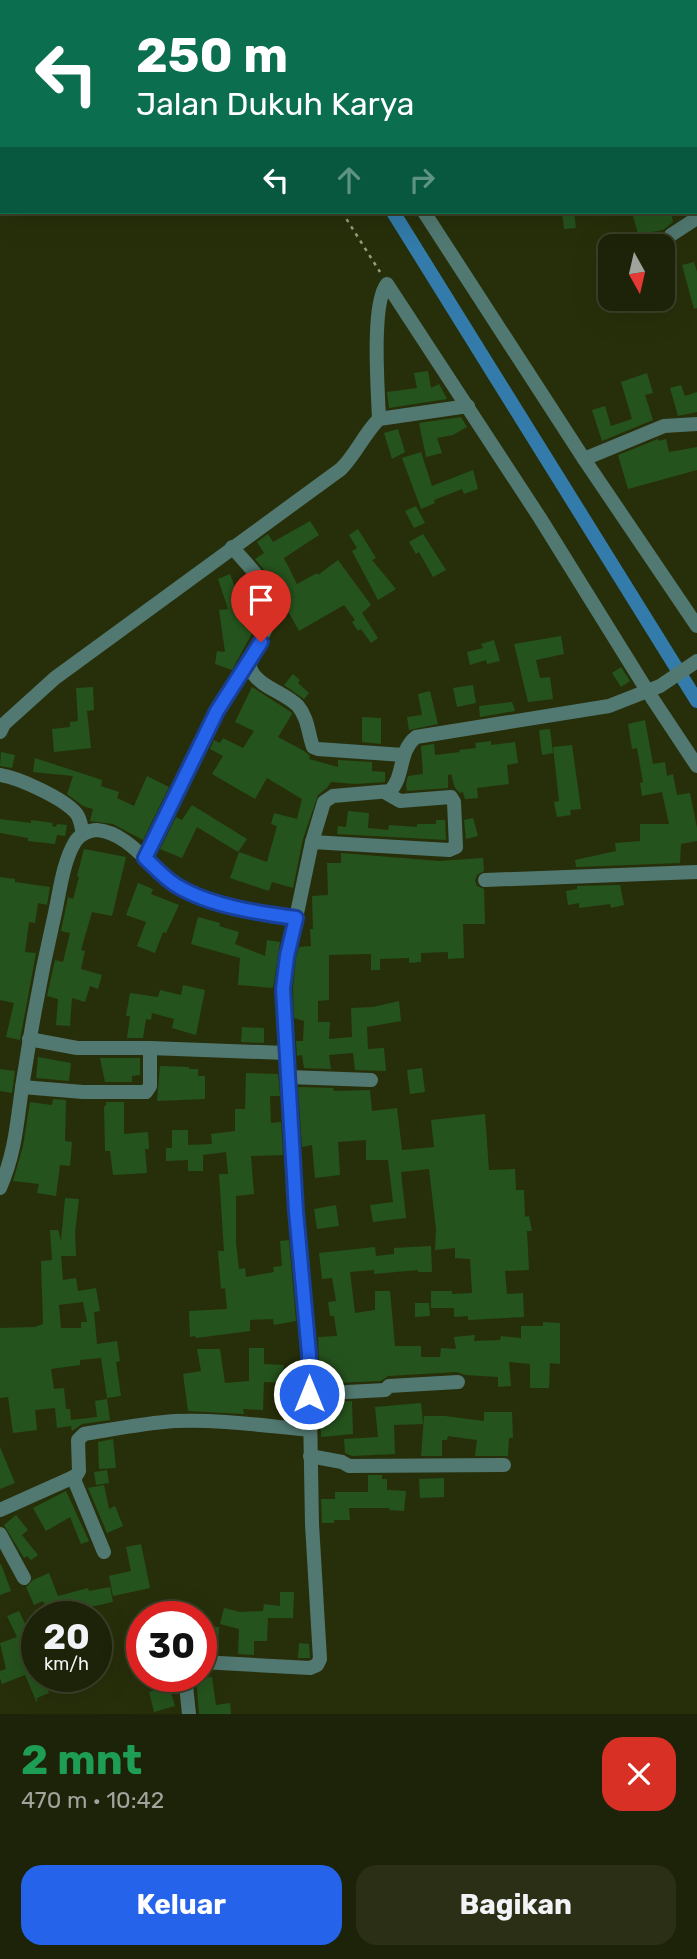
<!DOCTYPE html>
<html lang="id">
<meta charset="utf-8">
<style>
body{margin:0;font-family:Rubik,sans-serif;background:#2a2f16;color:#f1f3f6;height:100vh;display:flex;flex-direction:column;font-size:26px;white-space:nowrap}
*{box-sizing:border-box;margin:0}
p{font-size:23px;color:#a0a49c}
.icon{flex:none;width:38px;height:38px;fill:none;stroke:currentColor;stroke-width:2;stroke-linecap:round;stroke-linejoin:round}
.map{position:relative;height:1714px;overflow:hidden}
.details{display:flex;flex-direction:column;background:#1d2308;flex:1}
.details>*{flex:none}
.banner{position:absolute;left:0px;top:0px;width:698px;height:214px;box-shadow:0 7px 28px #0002,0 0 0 2px #3b4029;background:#0b6e4f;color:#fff;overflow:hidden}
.needle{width:46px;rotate:172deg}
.controls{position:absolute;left:598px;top:234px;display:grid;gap:14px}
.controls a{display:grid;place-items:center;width:77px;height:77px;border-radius:14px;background:#1d2308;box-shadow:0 7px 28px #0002,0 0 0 2px #3b4029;font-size:35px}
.speed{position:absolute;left:21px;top:1601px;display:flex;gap:14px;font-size:35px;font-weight:700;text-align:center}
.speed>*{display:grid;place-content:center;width:91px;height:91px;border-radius:50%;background:#1d2308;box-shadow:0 7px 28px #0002,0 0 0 2px #3b4029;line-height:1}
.speed small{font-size:18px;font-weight:400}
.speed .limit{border:10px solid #d22;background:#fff;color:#111}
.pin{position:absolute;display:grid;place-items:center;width:60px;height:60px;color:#fff;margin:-72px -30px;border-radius:50% 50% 50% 0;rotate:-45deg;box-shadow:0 0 7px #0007}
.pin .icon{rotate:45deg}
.me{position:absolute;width:77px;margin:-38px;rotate:0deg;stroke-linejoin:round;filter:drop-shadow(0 0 5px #0008)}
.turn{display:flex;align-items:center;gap:24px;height:147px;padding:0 21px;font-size:32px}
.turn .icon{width:91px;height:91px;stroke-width:2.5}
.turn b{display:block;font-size:49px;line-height:60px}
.lanes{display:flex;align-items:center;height:66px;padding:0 21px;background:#0003;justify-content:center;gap:35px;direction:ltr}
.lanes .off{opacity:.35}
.round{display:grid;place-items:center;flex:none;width:74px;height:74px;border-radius:21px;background:#2a2f16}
.head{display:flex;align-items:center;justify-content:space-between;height:119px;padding:0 21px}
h1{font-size:42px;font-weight:700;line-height:52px;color:#1e9e55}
.cta{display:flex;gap:14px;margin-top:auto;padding:14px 21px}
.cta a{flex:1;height:80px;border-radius:21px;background:#2563eb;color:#fff;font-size:28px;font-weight:700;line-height:80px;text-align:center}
.cta a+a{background:#2a2f16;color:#f1f3f6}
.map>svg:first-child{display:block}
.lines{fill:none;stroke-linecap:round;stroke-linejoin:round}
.canal{stroke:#327baa;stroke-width:14}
.building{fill:#25531d;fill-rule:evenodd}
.path{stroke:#949e79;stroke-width:2.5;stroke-dasharray:3.5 5;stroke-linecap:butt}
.minor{stroke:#517971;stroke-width:14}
.route-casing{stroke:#184099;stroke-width:18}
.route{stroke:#2563eb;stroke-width:12}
</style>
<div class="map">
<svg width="697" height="1714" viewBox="0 0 697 1714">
<rect width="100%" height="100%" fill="#272f0a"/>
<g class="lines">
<g class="canal">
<path d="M261,0L262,2"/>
<path d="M393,212L697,701"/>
</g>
</g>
<g class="building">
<path d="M562,212H574L576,228L564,229Z"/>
<path d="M632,212H671L673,222L663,230L652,232L656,247H621L620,243L639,238Z"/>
<path d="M694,262L697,272V308L694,309L682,265Z"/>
<path d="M428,371L431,388L439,384L447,399L389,408L387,392L417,388L414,373Z"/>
<path d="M647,373L653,393L645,395L653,420L602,441L592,410L605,406L611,426L632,419L621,382Z"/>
<path d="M681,385L685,396L697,392V412L678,416L670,388Z"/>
<path d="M461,417L467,427L453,435L437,438L442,453L426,457L419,423Z"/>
<path d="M398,429L405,452L392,459L384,433Z"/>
<path d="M658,439L659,441L666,439L669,452L697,447V470L628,489L618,455Z"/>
<path d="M421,452L432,486L473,470L478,489L464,494L462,489L434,500L435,503L421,509L402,458Z"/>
<path d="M416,506L425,523L414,528L405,511Z"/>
<path d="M310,521L319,535L284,558L297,584L317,573L318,575L338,560L371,605L362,613L378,638L371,643L361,629L358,631L352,622L355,620L344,605L299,631L283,602L280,604L271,578L255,559L264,553L257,542L268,534L273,542Z"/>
<path d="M358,529L376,558L372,560L396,589L378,600L352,551L357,548L349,535Z"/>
<path d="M423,534L446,570L433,577L419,552L416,554L409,542Z"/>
<path d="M230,574L238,595L243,626H256L232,670L215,664L217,651L225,652L219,610L228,609L218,579Z"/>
<path d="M561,636L564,654L536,660L540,678L550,677L553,699L528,702L514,644Z"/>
<path d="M494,640L500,661L487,664L486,660L470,665L467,652L483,648L481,644Z"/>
<path d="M621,667L630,681L621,687L612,673Z"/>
<path d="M293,674L300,680L298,683L309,693L304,699L284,685Z"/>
<path d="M473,685L476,703L457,707L453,688Z"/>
<path d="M93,687L94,710L87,711L91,748L54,752L52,729L70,727V722L78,721L76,688Z"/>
<path d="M252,687L291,712L292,714L278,737L304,751L310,756L309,759L338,767V760L372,762V771L385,772V782L355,784L331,782L327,788L318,795L303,839L293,888L272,882L269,891L230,878L239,852L267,862L277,826L271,824L274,813L297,819L302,799L267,778L255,799L212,774L223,756L210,749L214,740L220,743L223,738L243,748L254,731L235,722Z"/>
<path d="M430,691L438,724L409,730L407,717L422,715L418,694Z"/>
<path d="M512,702L515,711L480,717L479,706Z"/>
<path d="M362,717L381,718V744L362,742Z"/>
<path d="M645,720L653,764L665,762L667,776L673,774L677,795L690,793L697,828V841L681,844L680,863L576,867L575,860L616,851L615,843L640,841V824H669L662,792L642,796L640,783L643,782L637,748L632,749L628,724Z"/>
<path d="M550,729L553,753L542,755L539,730Z"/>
<path d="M491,741V745L515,742L518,763L507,765L509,784L477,788L478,798L465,799L463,792L460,793L455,788L451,774L448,775V788L407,791L406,784L408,776L423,774L421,746L434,744L435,755L460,752L459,750L476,748L475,743Z"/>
<path d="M572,745L581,809L570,810L571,815L557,817L554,802L559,801L553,747Z"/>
<path d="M1,752L15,755L12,768L0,766Z"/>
<path d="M35,758L102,780L101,786L119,792L117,798L134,806L147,776L169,787L143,840L113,824L90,821L93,809L83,806L67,794L73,776L33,772Z"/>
<path d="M192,805L247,839L238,852L197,827L182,858L160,849L176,817L182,820Z"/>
<path d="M348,811L369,813L368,828L388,830L389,825L417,827V824H436V820H445L446,840L337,834L338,826L346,827Z"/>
<path d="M473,818L478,836L466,839L464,820Z"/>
<path d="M0,819L31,823V820L53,823L52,826L56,827L57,824L67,825L65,836L57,835L55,844L28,841V838L0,833Z"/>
<path d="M84,849L126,857L112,916L92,912L81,950L85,951L81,969L102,975L98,989L90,986L85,1002L72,998L70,1026L56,1025L58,999L47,996L55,960L63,962L70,933L61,931L68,897L73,899L79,877L77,876Z"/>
<path d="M341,853L439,861L483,858L484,871L477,875L475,880L477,886L484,889L485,924H463L464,958L448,959V952L421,953V962L409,963V958L380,959V970H371V954L329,955V1000L318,1001V1022H330L329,1039L352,1037L351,1008L373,1007L399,1001L401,1021L367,1027L368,1049L384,1048L386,1071L355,1070L353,1053L329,1055L331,1069L304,1068L302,1055L297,1056L296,1041H303L304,1021L294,1018L293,989L296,958L299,947L311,946L310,929H313L312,896L328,895L327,863H341Z"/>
<path d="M0,877L15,879V882L50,887L47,905L38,903L35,923L29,922L25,952L36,953L20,1040L6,1037L14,1003L0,1000Z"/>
<path d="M138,883L153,889L151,894L179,905L166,933L163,932L155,953L137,946L146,922L126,915Z"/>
<path d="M620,885L624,905L611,908L610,904L579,908V903L568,905L566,891L577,889V886Z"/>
<path d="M198,917L220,923L219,926L239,932L235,944L265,956L267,940L280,942L273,988L238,985L240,958L191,944Z"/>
<path d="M183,985L205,990L196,1035L172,1028L174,1019L152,1013L151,1020L146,1019L143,1038H127L130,1016H126L130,993L158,997L160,990L181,995Z"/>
<path d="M242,1027L264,1028V1043L241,1042Z"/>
<path d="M38,1057L71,1063L69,1081L36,1078Z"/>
<path d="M100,1058H140V1075L132,1076V1082H105Z"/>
<path d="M160,1066L189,1067V1069H198V1076H205V1099L157,1101Z"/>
<path d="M422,1068L425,1092L410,1094L407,1070Z"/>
<path d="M0,1069L15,1071L12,1093L0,1091Z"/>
<path d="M246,1073L278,1074L280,1096H270L271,1123L281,1122L283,1155L251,1156L254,1194L236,1196V1242L239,1269L245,1268L246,1277L274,1272L273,1267L282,1266L280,1241L289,1240L296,1321L274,1325L273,1319L250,1320V1331L196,1338L195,1336L190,1337L189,1311L227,1309L225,1288L221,1289L218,1251H224L219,1174H228L226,1152L203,1155V1171H188V1160L166,1161V1148H172V1130H188V1145L212,1144L211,1134L235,1131V1109H245Z"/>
<path d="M298,1087L333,1088L334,1091L370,1090L372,1111L397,1108L402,1150L434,1147L431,1120L485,1114L489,1170L515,1169L516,1190H524L525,1217L529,1216L532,1231H527L529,1270L505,1271L507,1294L523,1293L524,1317L468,1320V1316L454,1317V1308H431V1291H452V1294L472,1293L470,1259L455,1258V1248L435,1250L436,1229L429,1169L401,1172L406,1218L373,1222L370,1205L393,1202L388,1160H366V1140L338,1142L340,1175L315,1178L312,1145L302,1147Z"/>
<path d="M53,1099L66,1100L65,1141L72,1142L70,1166L60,1165L56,1196L37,1193L39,1184L13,1181L23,1146L30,1102L52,1105Z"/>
<path d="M106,1102H124V1134L148,1132L149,1149H145L147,1173L113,1175L110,1151H105L104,1106H106Z"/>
<path d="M65,1198L79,1199L75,1233L76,1256H61L63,1280L76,1278L78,1291L96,1288L100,1311L94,1312L97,1344L117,1341L120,1361L116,1362L121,1396L107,1398L101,1358L80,1360V1365L51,1369L54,1389L64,1388L66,1409H70L71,1420L97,1417L95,1401L107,1399L110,1420L82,1424L72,1431L71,1426L57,1428L55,1408L35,1410L37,1430L13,1433L8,1397L0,1398V1328L35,1327L43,1324L41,1261L52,1260L50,1230H58L61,1241ZM83,1302L87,1322H81V1328H61L59,1305Z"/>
<path d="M336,1205L339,1226L317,1229L314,1209Z"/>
<path d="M431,1246L432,1272H418V1270L374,1274V1270L350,1272L355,1313L375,1310V1291H390L395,1346H421V1357H440L441,1348L456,1349L454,1337L475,1335L474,1341L500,1340L501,1336L521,1338V1326H543V1322L560,1323V1364L550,1363L549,1388H530V1364L509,1362L511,1386L498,1387V1377L465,1375L457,1372L388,1376L381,1381L334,1383V1375H329V1366H319L318,1337L337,1336L334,1316H330L328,1302L336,1301L332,1278L322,1279L319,1253L375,1247L376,1256L394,1254V1248Z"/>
<path d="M415,1303H429L430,1316L415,1317Z"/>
<path d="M249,1348H264V1364L284,1365L283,1370H300L299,1394H296V1397H284V1383L264,1382L263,1410L243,1409L244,1414L188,1411L183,1374L201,1371L197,1349H220L225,1383L249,1381Z"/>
<path d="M352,1401L353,1434L321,1437L320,1406L335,1405V1402Z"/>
<path d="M421,1403L423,1424L394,1425L395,1454L352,1456L345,1453L344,1439L378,1437L375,1407Z"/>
<path d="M484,1412H512L513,1438H509L508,1456H475L477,1440L448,1436L447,1440H442V1456H421L424,1416H445L484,1421Z"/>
<path d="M113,1439L116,1468L99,1469L98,1442Z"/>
<path d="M0,1447L15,1483L0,1489Z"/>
<path d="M107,1470L109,1483L96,1485L94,1472Z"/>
<path d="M368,1475H382V1479H387V1490L406,1491L404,1511L389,1510L390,1508H349L350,1520H334V1523H322L321,1499H335V1492H368Z"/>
<path d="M444,1478V1497L420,1498L419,1479Z"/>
<path d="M104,1485L109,1509L115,1506L123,1526L107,1533L88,1488Z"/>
<path d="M66,1491L89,1541L81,1544L70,1517L46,1531L33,1508Z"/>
<path d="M16,1515L28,1530L22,1535L38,1555L31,1560L27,1556L24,1558L4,1525Z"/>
<path d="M141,1544L150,1588L113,1596L109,1576L131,1571L126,1547Z"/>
<path d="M1,1564L11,1591L0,1595V1565Z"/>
<path d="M49,1573L58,1596L88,1588L89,1591L110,1587L113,1602L85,1608L93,1617H51L43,1601L34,1605L26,1587L33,1580Z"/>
<path d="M280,1592H294L293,1618H268L267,1641H254V1655L238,1654L239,1629L220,1624L224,1608L240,1612L263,1611L264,1604L280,1606Z"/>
<path d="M19,1611L31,1636L37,1633V1676H43L49,1693L37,1698V1703L25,1675L2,1684L0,1678V1671L6,1669L0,1643L17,1637L7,1616Z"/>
<path d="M96,1621L113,1640L102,1649L96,1642Z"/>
<path d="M201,1626L219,1627L218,1648L201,1647Z"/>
<path d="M299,1643L309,1644L310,1658H298Z"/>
<path d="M212,1677L216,1705L230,1703L231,1714H199L196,1679Z"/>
<path d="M169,1686L175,1706L154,1712L149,1692Z"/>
</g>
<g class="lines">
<g class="path">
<path d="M196,0L197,2"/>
<path d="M342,212L380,272"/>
</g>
<g class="minor">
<path d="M281,0L282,2"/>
<path d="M677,0V2"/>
<path d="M696,65L697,66"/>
<path d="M424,212L584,459L697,626"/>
<path d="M671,235L697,218"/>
<path d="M379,419C378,391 371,303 387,284L540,518L648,692L697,766"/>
<path d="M584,459L664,426L697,424"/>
<path d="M232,547C243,560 258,574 266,589C285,624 243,651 251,670C259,687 286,693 298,706C308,718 308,733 313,747L318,749L403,755"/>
<path d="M0,732L4,724L55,678L341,469C356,454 364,434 379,419L468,406"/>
<path d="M0,775C19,778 63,798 76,813C81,819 81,827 83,834"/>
<path d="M312,842L449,850L456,847L454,802L451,797L400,801L386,793"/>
<path d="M145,858L217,711L249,662"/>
<path d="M485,880L697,872"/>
<path d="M29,1039L77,1048H150L286,1053"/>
<path d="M288,1077L371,1080"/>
<path d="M22,1087L83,1092H146L150,1086V1048"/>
<path d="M0,1188C18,1146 17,1113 25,1069C33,1017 43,965 55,913C60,890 63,862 75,842C79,835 89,830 97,830C129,832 154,873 179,887C211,906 260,914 296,918L312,842L324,802L333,796L390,791C405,776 398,751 416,737L609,706L660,686L697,661"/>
<path d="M309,1394L385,1390L389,1386L458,1382"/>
<path d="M310,1456L342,1462L349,1466L504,1465"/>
<path d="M73,1477L104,1552"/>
<path d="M0,1510L76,1476L79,1471L78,1440L84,1434C115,1429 145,1423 175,1421C220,1419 265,1426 310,1430"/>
<path d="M0,1534L24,1578"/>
<path d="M201,1662L310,1668L317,1665L320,1659L312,1524L309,1354L296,1211L283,989L287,956L296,918"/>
<path d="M185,1676L189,1714"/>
</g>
</g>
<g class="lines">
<g class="route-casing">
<path id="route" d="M261,642L217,711L145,858C156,868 166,880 179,887C211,906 259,913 296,918L287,956L283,989L296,1211L309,1354V1394"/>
</g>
<use href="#route" class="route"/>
</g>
</svg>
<div class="controls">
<a><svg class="needle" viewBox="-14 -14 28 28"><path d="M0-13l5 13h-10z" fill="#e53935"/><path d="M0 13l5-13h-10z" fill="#a0a49c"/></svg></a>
</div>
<div class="speed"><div>20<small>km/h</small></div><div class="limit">30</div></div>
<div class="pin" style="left:261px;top:642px;background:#d93025"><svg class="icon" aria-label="arrive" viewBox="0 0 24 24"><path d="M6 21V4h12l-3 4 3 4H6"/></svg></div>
<svg class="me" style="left:309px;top:1394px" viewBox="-20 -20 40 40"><circle r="17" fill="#2563eb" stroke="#fff" stroke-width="3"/><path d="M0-11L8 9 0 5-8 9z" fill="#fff"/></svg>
<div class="banner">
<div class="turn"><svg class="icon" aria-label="left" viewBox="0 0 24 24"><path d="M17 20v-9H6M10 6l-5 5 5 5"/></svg><div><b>250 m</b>Jalan Dukuh Karya</div></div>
<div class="lanes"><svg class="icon" aria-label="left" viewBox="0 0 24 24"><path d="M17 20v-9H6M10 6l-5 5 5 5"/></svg><svg class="icon off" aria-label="ahead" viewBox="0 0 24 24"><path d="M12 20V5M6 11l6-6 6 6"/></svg><svg class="icon off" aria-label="right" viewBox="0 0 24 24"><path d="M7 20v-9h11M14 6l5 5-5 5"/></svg></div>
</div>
</div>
<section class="details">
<div class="head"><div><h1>2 mnt</h1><p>470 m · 10:42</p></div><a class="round" style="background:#d93025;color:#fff"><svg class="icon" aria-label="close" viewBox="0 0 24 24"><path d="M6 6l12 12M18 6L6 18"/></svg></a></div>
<div class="cta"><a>Keluar</a><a>Bagikan</a></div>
</section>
